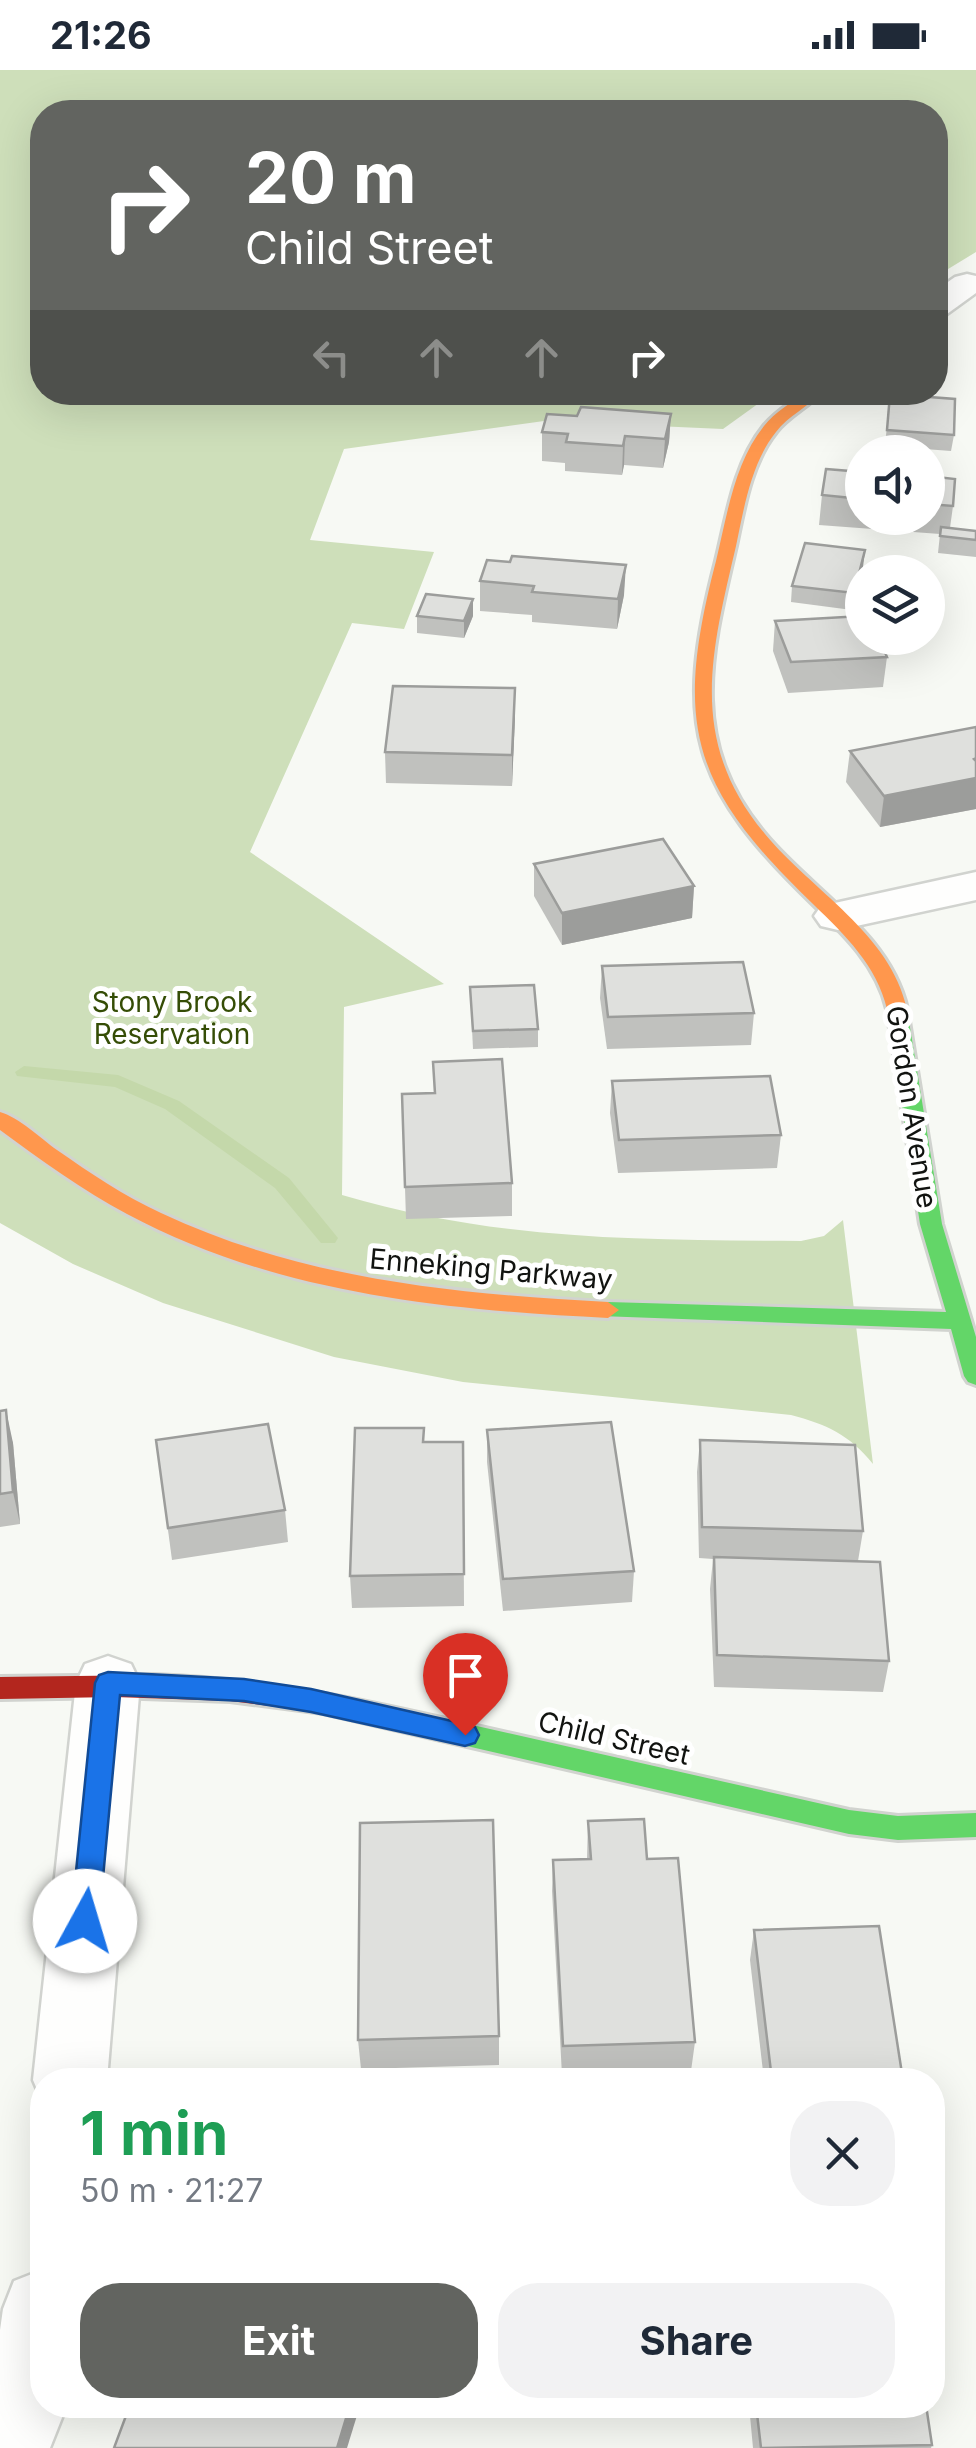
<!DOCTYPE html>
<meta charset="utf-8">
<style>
body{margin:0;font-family:Inter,sans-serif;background:#f2f2f3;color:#1f2937;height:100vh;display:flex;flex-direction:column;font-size:38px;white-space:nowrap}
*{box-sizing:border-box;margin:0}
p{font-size:32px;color:#747a83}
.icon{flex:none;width:55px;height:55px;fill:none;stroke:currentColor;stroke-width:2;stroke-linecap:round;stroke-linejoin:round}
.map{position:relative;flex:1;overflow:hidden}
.sheet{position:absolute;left:30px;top:1998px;width:915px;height:350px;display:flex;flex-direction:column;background:#fff;border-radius:40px;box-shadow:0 10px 40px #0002}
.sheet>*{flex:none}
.banner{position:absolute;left:30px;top:30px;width:918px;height:305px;border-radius:40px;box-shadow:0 10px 40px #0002;background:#626460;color:#fff;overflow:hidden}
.controls{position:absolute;left:845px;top:365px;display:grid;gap:20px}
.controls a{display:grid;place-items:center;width:100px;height:100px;border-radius:50%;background:#fff;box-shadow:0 10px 40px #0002;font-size:50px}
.pin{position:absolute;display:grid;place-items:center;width:85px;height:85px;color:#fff;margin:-102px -42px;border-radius:50% 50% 50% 0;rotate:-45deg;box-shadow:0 0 10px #0007}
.pin .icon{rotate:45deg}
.me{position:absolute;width:110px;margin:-55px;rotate:6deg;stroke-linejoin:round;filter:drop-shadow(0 0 8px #0008)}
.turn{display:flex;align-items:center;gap:35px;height:210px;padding:0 50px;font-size:45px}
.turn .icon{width:130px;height:130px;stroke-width:2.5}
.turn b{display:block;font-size:70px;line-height:85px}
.lanes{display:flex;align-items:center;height:95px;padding:0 50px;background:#0003;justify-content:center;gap:50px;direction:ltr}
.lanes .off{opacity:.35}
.round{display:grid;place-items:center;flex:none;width:105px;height:105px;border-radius:40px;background:#f2f2f3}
.headline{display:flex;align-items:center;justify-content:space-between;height:170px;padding:0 50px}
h1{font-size:60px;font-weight:700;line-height:75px;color:#1e9e55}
.primary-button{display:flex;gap:20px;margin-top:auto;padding:20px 50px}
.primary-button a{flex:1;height:115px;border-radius:40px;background:#626460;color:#fff;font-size:40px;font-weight:700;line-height:115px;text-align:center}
.primary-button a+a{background:#f2f2f3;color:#1f2937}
.status{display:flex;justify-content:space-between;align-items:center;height:70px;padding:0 50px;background:#fff;direction:ltr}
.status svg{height:28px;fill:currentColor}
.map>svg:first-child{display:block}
.forest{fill:#cedfba}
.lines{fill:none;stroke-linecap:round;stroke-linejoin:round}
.stream{fill:#c4d8aa;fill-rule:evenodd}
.street-casing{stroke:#d1d3cf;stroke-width:5}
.fast-casing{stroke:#d1d3cf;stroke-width:6}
.slow-casing{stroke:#d1d3cf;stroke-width:6}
.jam-casing{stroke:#d1d3cf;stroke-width:6}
.street{fill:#fefefd;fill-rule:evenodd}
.fast{fill:#63d668;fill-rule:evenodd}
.slow{fill:#ff974d;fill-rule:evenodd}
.jam{fill:#b3261e;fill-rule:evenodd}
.wall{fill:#c0c1be}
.shaded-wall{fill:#9c9d9b}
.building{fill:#dfe0dd;stroke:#9c9d9b;stroke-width:2.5}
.route{fill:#1a73e8;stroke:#114b97;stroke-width:2.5}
.labels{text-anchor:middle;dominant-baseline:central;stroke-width:10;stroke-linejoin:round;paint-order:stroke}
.park-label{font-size:28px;fill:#354d06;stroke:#fff}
.street-label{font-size:28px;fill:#111310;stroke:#fff}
</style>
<div class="status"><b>21:26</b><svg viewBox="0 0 49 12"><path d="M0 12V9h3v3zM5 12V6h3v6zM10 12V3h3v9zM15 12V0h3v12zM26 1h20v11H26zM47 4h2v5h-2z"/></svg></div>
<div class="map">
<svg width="976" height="2378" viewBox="0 0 976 2378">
<rect width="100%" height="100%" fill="#f7f9f4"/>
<path class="forest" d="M0,0H976V182L935,207V42H42V322L773,323L723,359L544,351L344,379L310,470L434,482L404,559L352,553L250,782L444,914L344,937L342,1125C498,1171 640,1170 801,1171L824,1166L843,1150L873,1394C850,1365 826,1354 791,1345L463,1312L334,1287L163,1233L73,1194L0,1153Z"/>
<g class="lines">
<path class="stream" d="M24,996L118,1005L179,1031L289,1108L338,1168L335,1173H321L275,1118L165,1039L115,1017L17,1006L15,1002Z"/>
<g class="street-casing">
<g id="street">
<path d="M967,204L976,206V223L947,244L935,247V221L955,207Z"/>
<path d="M976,802V830L838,860L821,856L814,846L821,836Z"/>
<path d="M108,1586L131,1594L140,1613L107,2010H42V2031L33,2010L76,1613L85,1594Z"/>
<path d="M42,2200V2335H67L50,2378H0V2260L3,2239L14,2211Z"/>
</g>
</g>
<g class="fast-casing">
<g id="fast">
<path d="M897,933L907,939L942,1154L976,1267V1315L968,1312L964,1306L951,1259L600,1246L597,1240L600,1234L608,1232L946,1242L920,1154L887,939Z"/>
<path d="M441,1648L849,1740L898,1746L976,1743V1767L898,1770L849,1764L441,1670L432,1667L428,1659L432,1651Z"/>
</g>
</g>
<g class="slow-casing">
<g id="slow">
<path d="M805,322H822C808,337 788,346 776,362C751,393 744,438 736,476C711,583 687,671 765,764C812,821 890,863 907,939L897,945L887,939C877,896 845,865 814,835C691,717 673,656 716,491C727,446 734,393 764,356C775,342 791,333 805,322Z"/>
<path d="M0,1042C20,1048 40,1068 57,1080C90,1103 124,1126 161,1143C301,1209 455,1224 608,1232L619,1240L608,1248C444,1240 274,1223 127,1144C82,1120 41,1090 0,1060Z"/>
</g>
</g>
<g class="jam-casing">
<path id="jam" d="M153,1605C256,1609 341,1625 441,1648L450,1651L454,1659L450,1667L441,1670L323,1643L230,1631L115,1627L0,1629V1607Z"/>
</g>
<use href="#street" class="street"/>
<use href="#fast" class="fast"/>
<use href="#slow" class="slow"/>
<use href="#jam" class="jam"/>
</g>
<g class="wall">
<path d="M890,324L954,365L951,381L885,376Z"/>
<path d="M671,344L669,372L663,398L624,395L622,405L565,401V393L542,391V362L577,346Z"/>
<path d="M862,402V448H928V406L953,436L950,458L976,461V487L938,483L940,464L819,455L822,425Z"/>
<path d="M487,490L624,525L617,559L532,552V545L480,541V511Z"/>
<path d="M863,497L852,540L791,532L792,516Z"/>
<path d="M417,546H473L464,568L417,563Z"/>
<path d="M775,551L887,587L883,617L788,623L773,581Z"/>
<path d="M515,618L512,716L386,713L385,682Z"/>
<path d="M976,657V739L880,757L846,712L850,681Z"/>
<path d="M534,794L694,816L692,848L562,875L534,826Z"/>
<path d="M602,896L754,943L751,975L607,979L600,928Z"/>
<path d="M470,917L538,959V977L473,979Z"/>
<path d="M433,992L512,1113V1146L406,1149L402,1024L434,1023Z"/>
<path d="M612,1011L781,1065L777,1098L618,1103L610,1043Z"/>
<path d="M0,1341L13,1373L20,1454L0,1457Z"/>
<path d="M487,1360L634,1501L632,1532L503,1541L487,1392Z"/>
<path d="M156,1370L285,1440L288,1472L172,1490Z"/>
<path d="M700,1370L863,1461L858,1491L889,1591L883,1622L714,1617L710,1519L713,1489L699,1488L697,1402Z"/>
<path d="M463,1372L464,1536L352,1538L350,1506Z"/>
<path d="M588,1751L647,1789L695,1972L691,2001L562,2005L552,1821L553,1790L587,1789Z"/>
<path d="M754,1860L903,2010H764L750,1890Z"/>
<path d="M499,1966V1995L361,1999L358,1970Z"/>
<path d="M749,2335H926L932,2375L931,2378H753Z"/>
</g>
<g class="shaded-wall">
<path d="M671,344L669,372L663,398L665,369Z"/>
<path d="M625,366L624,395L622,405L623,376Z"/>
<path d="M865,480L863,497L852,540L854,523Z"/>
<path d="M626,495L624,525L617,559L618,529Z"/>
<path d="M473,529V546L464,568V551Z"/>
<path d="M515,618V649L512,716V685Z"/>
<path d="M976,688V739L880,757L884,726Z"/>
<path d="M694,816L692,848L562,875V843Z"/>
<path d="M6,1340L13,1373L20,1454L13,1422Z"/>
<path d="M350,2335H359V2339L347,2378H337Z"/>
</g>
<g class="building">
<path d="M890,324L955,329L954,365L887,360Z"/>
<path d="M581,337L671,344L665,369L625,366L623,376L566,372L568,364L542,362L547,344L577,346Z"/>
<path d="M826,399L862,402V429L822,425Z"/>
<path d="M928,406L955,409L953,436L928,434Z"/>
<path d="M941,457L976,461V470L940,466Z"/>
<path d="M805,473L865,480L854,523L792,516Z"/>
<path d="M512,486L626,495L618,529L532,522L534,516L480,511L487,490L510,492Z"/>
<path d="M426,524L473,529L464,551L417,546Z"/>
<path d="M862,546V568H879L887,587L791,592L775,551Z"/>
<path d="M393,616L515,618L512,685L385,682Z"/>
<path d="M976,657V688L974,689L976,691V708L884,726L850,681Z"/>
<path d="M663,769L694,816L562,843L534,794Z"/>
<path d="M743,892L754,943L608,947L602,896Z"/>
<path d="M534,915L538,959L473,961L470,917Z"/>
<path d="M502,989L512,1113L405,1117L402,1024L435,1023L433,992Z"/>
<path d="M770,1006L781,1065L619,1070L612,1011Z"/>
<path d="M6,1340L13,1422L0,1424V1341Z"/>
<path d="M611,1352L634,1501L503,1509L487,1360Z"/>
<path d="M268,1354L285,1440L168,1458L156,1370Z"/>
<path d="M355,1358H424L423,1372H463L464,1504L350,1506Z"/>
<path d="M700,1370L855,1375L863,1461L702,1457Z"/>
<path d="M714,1487L880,1492L889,1591L717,1585Z"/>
<path d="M644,1749L647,1789L678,1788L695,1972L563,1976L553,1790L591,1789L588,1751Z"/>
<path d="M493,1750L499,1966L358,1970L360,1753Z"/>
<path d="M879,1856L903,2010H772L754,1860Z"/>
<path d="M130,2335H350L337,2378H114Z"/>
<path d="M756,2335H926L932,2375L761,2378Z"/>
</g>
<path class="route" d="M108,1602L244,1609L311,1619L465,1654L475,1657L479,1665L475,1673L465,1676L311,1642L244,1631L120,1625L99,1851L95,1860L85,1864L75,1860L71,1851L95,1613L99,1605Z"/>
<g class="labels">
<g class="park-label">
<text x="172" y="932">Stony Brook<tspan x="172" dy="32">Reservation</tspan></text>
</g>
<g class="street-label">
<text transform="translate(912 1037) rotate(81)">Gordon Avenue</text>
<text transform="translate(491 1199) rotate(5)">Enneking Parkway</text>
<text transform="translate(614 1668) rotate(13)">Child Street</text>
</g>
</g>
</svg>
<div class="controls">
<a><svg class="icon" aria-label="sound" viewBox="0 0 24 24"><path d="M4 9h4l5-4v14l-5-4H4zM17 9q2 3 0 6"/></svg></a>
<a><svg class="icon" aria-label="layers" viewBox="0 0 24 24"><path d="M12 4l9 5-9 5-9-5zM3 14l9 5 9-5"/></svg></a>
</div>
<div class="pin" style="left:465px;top:1665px;background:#d93025"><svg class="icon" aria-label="arrive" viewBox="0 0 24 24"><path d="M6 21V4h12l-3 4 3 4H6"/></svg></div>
<svg class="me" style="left:85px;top:1851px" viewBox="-20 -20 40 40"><circle r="19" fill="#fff"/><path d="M0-13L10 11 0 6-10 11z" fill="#1a73e8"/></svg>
<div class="banner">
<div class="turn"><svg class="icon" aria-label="right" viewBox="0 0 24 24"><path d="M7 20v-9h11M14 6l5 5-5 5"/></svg><div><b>20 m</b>Child Street</div></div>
<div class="lanes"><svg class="icon off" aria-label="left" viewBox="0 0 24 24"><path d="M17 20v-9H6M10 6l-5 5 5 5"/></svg><svg class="icon off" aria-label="ahead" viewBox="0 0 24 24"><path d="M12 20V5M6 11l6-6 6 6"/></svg><svg class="icon off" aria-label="ahead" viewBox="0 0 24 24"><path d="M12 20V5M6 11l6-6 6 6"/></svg><svg class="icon" aria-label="right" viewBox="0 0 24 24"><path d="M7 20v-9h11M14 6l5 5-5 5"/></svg></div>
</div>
<section class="sheet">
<div class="headline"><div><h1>1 min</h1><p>50 m · 21:27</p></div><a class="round"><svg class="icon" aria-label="close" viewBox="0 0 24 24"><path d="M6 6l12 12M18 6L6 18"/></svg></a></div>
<div class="primary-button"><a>Exit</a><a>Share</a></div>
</section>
</div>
